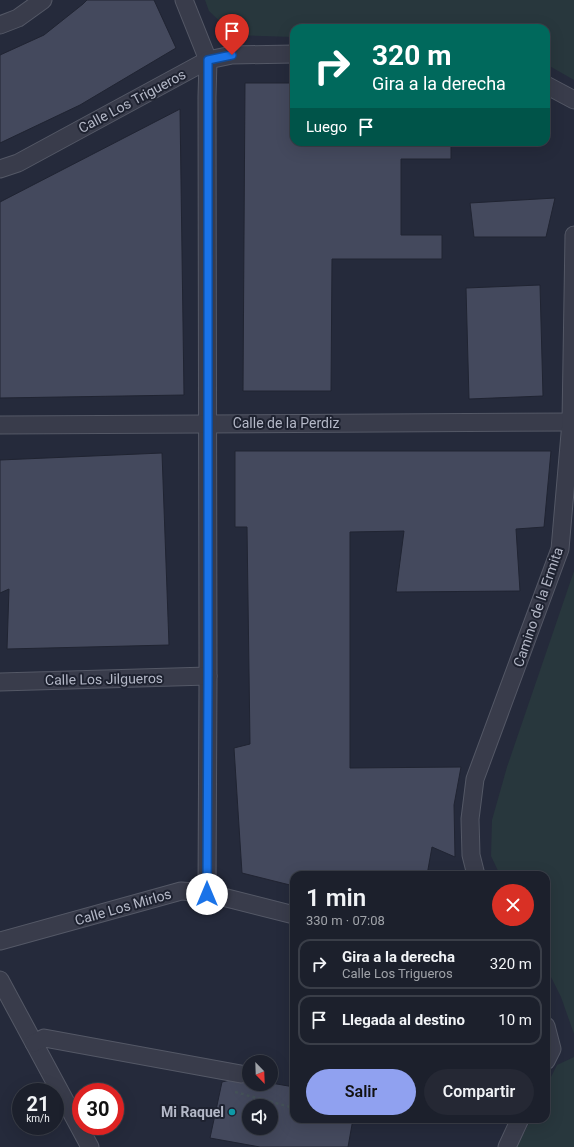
<!DOCTYPE html>
<html lang="es">
<meta charset="utf-8">
<style>
body{margin:0;font-family:Roboto,sans-serif;background:#252834;color:#f1f3f6;height:100vh;display:flex;flex-direction:column;font-size:15px;white-space:nowrap}
*{box-sizing:border-box;margin:0}
p{font-size:13px;color:#a0a3a9}
.icon{flex:none;width:22px;height:22px;fill:none;stroke:currentColor;stroke-width:2;stroke-linecap:round;stroke-linejoin:round}
.map{position:relative;flex:1;overflow:hidden}
.drawer{position:absolute;left:290px;top:871px;width:260px;height:252px;display:flex;flex-direction:column;background:#1c202c;border-radius:12px;box-shadow:0 4px 16px #0002,0 0 0 1px #3a3e48}
.drawer>*{flex:none}
.top-card{position:absolute;left:290px;top:24px;width:260px;height:122px;border-radius:12px;box-shadow:0 4px 16px #0002,0 0 0 1px #3a3e48;background:#00695c;color:#fff;overflow:hidden}
.needle{width:26px;rotate:157deg}
.buttons{position:absolute;left:242px;top:1055px;display:grid;gap:8px}
.buttons a{display:grid;place-items:center;width:36px;height:36px;border-radius:50%;background:#1c202c;box-shadow:0 4px 16px #0002,0 0 0 1px #3a3e48;font-size:20px}
.speed{position:absolute;left:12px;top:1083px;display:flex;gap:8px;font-size:20px;font-weight:700;text-align:center}
.speed>*{display:grid;place-content:center;width:52px;height:52px;border-radius:50%;background:#1c202c;box-shadow:0 4px 16px #0002,0 0 0 1px #3a3e48;line-height:1}
.speed small{font-size:10px;font-weight:400}
.speed .limit{border:6px solid #d22;background:#fff;color:#111}
.pin{position:absolute;display:grid;place-items:center;width:34px;height:34px;color:#fff;margin:-41px -17px;border-radius:50% 50% 50% 0;rotate:-45deg;box-shadow:0 0 4px #0007}
.pin .icon{rotate:45deg}
.me{position:absolute;width:44px;margin:-22px;rotate:0deg;stroke-linejoin:round;filter:drop-shadow(0 0 3px #0008)}
.turn{display:flex;align-items:center;gap:14px;height:84px;padding:0 16px;font-size:18px}
.turn .icon{width:52px;height:52px;stroke-width:2.5}
.turn b{display:block;font-size:28px;line-height:34px}
.then{display:flex;align-items:center;height:38px;padding:0 16px;background:#0003;gap:8px;font-size:15px}
.round{display:grid;place-items:center;flex:none;width:42px;height:42px;border-radius:21px;background:#252834}
.overview{display:flex;align-items:center;justify-content:space-between;height:68px;padding:0 16px}
h1{font-size:24px;font-weight:600;line-height:30px}
.cta{display:flex;gap:8px;margin-top:auto;padding:8px 16px}
.cta a{flex:1;height:46px;border-radius:24px;background:#90a1f0;color:#111;font-size:16px;font-weight:600;line-height:46px;text-align:center}
.cta a+a{background:#252834;color:#f1f3f6}
ul{padding:0;list-style:none}
li{display:flex;align-items:center;gap:12px;height:50px;margin:0 8px 6px;padding:0 8px;border:2px solid #3a3e48;border-radius:12px}
li div{flex:1}
li b{display:block;font-size:15px}
li em{font-style:normal}
.map>svg:first-child{display:block}
.green{fill:#28373d}
.building{fill:#44495d;stroke:#202432;fill-rule:evenodd}
.lines{fill:none;stroke-linecap:round;stroke-linejoin:round}
.minor-casing{stroke:#545866;stroke-width:19}
.path{stroke:#455259;stroke-width:2.5;stroke-dasharray:3 3;stroke-linecap:butt}
.minor{stroke:#393c4b;stroke-width:17}
.route-casing{stroke:#114b97;stroke-width:10}
.route{stroke:#1a73e8;stroke-width:7}
.culture-dot{fill:#0f9aa8;stroke:#1e2230;stroke-width:1.5}
.labels{text-anchor:middle;dominant-baseline:central;stroke-width:4;stroke-linejoin:round;paint-order:stroke}
.street-label{font-size:14px;fill:#b4b8c7;stroke:#1e2230}
.poi-label{font-size:14px;font-weight:bold;fill:#b4b8c7;stroke:#1e2230;text-anchor:end}
</style>
<div class="map">
<svg width="574" height="1147" viewBox="0 0 574 1147">
<rect width="100%" height="100%" fill="#252a3b"/>
<g class="green">
<path d="M205,0H574V80L546,64V28H294V37L234,35L209,11Z"/>
<path d="M574,571V1034L561,997L546,967V875H500L491,856L492,820L507,767Z"/>
<path d="M574,1057V1147H517L531,1119H546V1087L557,1065Z"/>
</g>
<g class="building">
<path d="M87,0H154L176,48L80,105L0,143V55L44,35L83,4Z"/>
<path d="M245,83H294V142H451V159H401V235H442V259H332L331,391H243Z"/>
<path d="M180,109L184,395L0,398V202Z"/>
<path d="M555,198L546,237H474L470,203Z"/>
<path d="M540,285L543,396L469,399L466,288Z"/>
<path d="M235,451H551L544,527L516,529L520,591L396,592L404,531L350,532V768L461,767L454,805L455,857L432,847L427,875H294V886L242,873L234,748L250,744L247,527H235Z"/>
<path d="M162,453L169,645L7,649L9,589L0,593V460Z"/>
<path d="M242,1077L249,1078V1084H271V1083L294,1087V1119H353L348,1147H260L210,1138L222,1082ZM249,1106H271V1128H249Z"/>
</g>
<g class="lines">
<g class="minor-casing">
<g id="minor">
<path d="M184,0L208,60L207,97L208,676L207,893"/>
<path d="M0,25L18,18L43,0"/>
<path d="M546,85L574,100"/>
<path d="M0,169L18,163L208,60L232,55L294,54"/>
<path d="M0,425L571,422"/>
<path d="M0,682L208,676"/>
<path d="M476,875L471,855L470,819L475,779L560,549L571,422L574,235"/>
<path d="M0,941L181,891L207,893L294,915"/>
<path d="M0,980L90,1147"/>
<path d="M546,1026L552,1049L546,1061"/>
<path d="M34,1043L44,1038L241,1074"/>
<path d="M507,1147L520,1119"/>
</g>
</g>
<g class="path">
<path d="M235,1092L294,1108"/>
<path d="M260,1106L261,1099"/>
</g>
<use href="#minor" class="minor"/>
</g>
<g class="lines">
<g class="route-casing">
<path id="route" d="M207,894L208,676V60L232,55"/>
</g>
<use href="#route" class="route"/>
</g>
<circle class="culture-dot" cx="232" cy="1112" r="4"/>
<g class="labels">
<g class="street-label">
<text transform="translate(132 101) rotate(-28)">Calle Los Trigueros</text>
<text x="286" y="423">Calle de la Perdiz</text>
<text transform="translate(538 607) rotate(-71)">Camino de la Ermita</text>
<text transform="translate(104 679) rotate(-1)">Calle Los Jilgueros</text>
<text transform="translate(123 907) rotate(-16)">Calle Los Mirlos</text>
</g>
<g class="poi-label">
<text x="224" y="1112">Mi Raquel</text>
</g>
</g>
</svg>
<div class="buttons">
<a><svg class="needle" viewBox="-14 -14 28 28"><path d="M0-13l5 13h-10z" fill="#e53935"/><path d="M0 13l5-13h-10z" fill="#a0a3a9"/></svg></a>
<a><svg class="icon" aria-label="sound" viewBox="0 0 24 24"><path d="M4 9h4l5-4v14l-5-4H4zM17 9q2 3 0 6"/></svg></a>
</div>
<div class="speed"><div>21<small>km/h</small></div><div class="limit">30</div></div>
<div class="pin" style="left:232px;top:55px;background:#d93025"><svg class="icon" aria-label="arrive" viewBox="0 0 24 24"><path d="M6 21V4h12l-3 4 3 4H6"/></svg></div>
<svg class="me" style="left:207px;top:894px" viewBox="-20 -20 40 40"><circle r="19" fill="#fff"/><path d="M0-13L10 11 0 6-10 11z" fill="#1a73e8"/></svg>
<div class="top-card">
<div class="turn"><svg class="icon" aria-label="right" viewBox="0 0 24 24"><path d="M7 20v-9h11M14 6l5 5-5 5"/></svg><div><b>320 m</b>Gira a la derecha</div></div>
<div class="then">Luego<svg class="icon" aria-label="arrive" viewBox="0 0 24 24"><path d="M6 21V4h12l-3 4 3 4H6"/></svg></div>
</div>
<section class="drawer">
<div class="overview"><div><h1>1 min</h1><p>330 m · 07:08</p></div><a class="round" style="background:#d93025;color:#fff"><svg class="icon" aria-label="close" viewBox="0 0 24 24"><path d="M6 6l12 12M18 6L6 18"/></svg></a></div>
<ul>
<li><svg class="icon" aria-label="right" viewBox="0 0 24 24"><path d="M7 20v-9h11M14 6l5 5-5 5"/></svg><div><b>Gira a la derecha</b><p>Calle Los Trigueros</p></div><em>320 m</em></li>
<li><svg class="icon" aria-label="arrive" viewBox="0 0 24 24"><path d="M6 21V4h12l-3 4 3 4H6"/></svg><div><b>Llegada al destino</b></div><em>10 m</em></li>
</ul>
<div class="cta"><a>Salir</a><a>Compartir</a></div>
</section>
</div>
